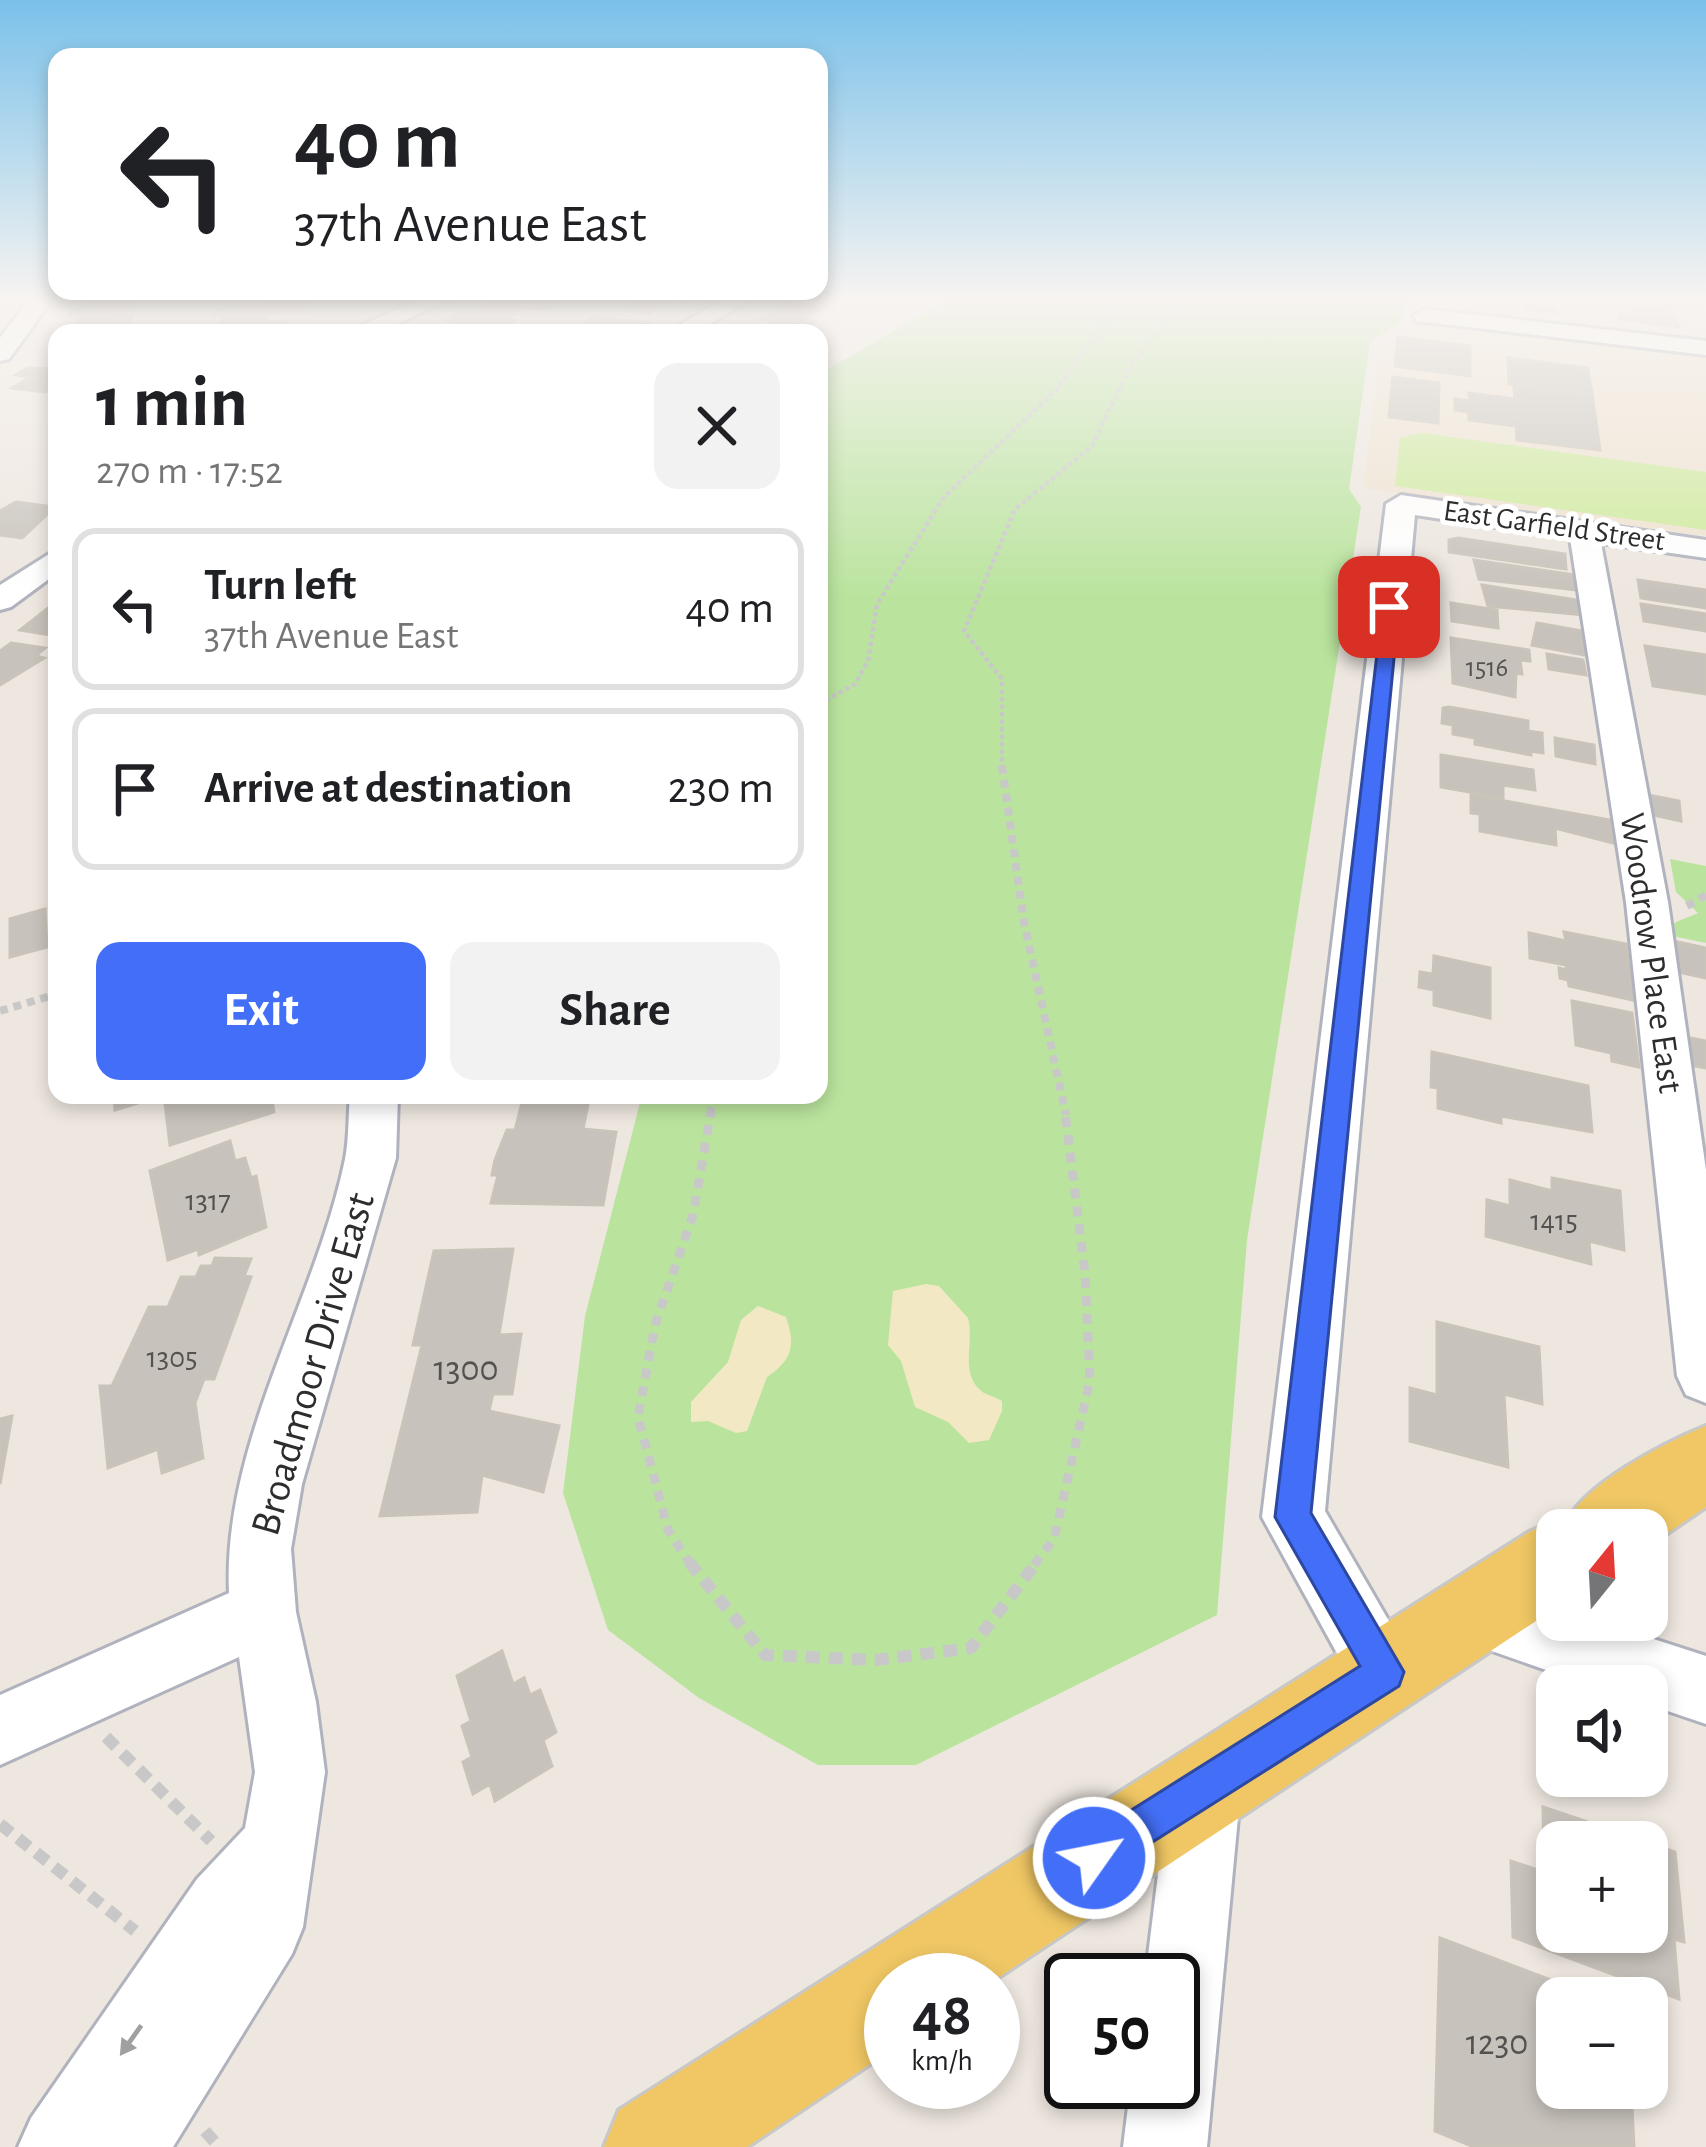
<!DOCTYPE html>
<meta charset="utf-8">
<style>
body{margin:0;font-family:"Alegreya Sans",sans-serif;background:#f2f2f2;color:#202124;height:100vh;display:flex;flex-direction:column;font-size:45px;white-space:nowrap}
*{box-sizing:border-box;margin:0}
p{font-size:39px;color:#757577}
.icon{flex:none;width:66px;height:66px;fill:none;stroke:currentColor;stroke-width:2;stroke-linecap:round;stroke-linejoin:round}
.map{position:relative;flex:1;overflow:hidden}
.side{position:absolute;left:48px;top:324px;width:780px;height:780px;display:flex;flex-direction:column;background:#fff;border-radius:24px;box-shadow:0 6px 18px #0003}
.side>*{flex:none}
.guide{position:absolute;left:48px;top:48px;width:780px;height:252px;border-radius:24px;box-shadow:0 6px 18px #0003;background:#fff;color:#202124;overflow:hidden}
.needle{width:78px;rotate:18deg}
.buttons{position:absolute;left:1536px;top:1509px;display:grid;gap:24px}
.buttons a{display:grid;place-items:center;width:132px;height:132px;border-radius:24px;background:#fff;box-shadow:0 6px 18px #0003;font-size:60px}
.speed{position:absolute;left:864px;top:1953px;display:flex;gap:24px;font-size:60px;font-weight:700;text-align:center}
.speed>*{display:grid;place-content:center;width:156px;height:156px;border-radius:50%;background:#fff;box-shadow:0 6px 18px #0003;line-height:1}
.speed small{font-size:30px;font-weight:400}
.speed .limit{border:6px solid #111;border-radius:18px;background:#fff;color:#111}
.pin{position:absolute;display:grid;place-items:center;width:102px;height:102px;color:#fff;margin:-51px;border-radius:24px;box-shadow:0 6px 18px #0006}
.me{position:absolute;width:132px;margin:-66px;rotate:57deg;stroke-linejoin:round;filter:drop-shadow(0 0 9px #0008)}
.turn{display:flex;align-items:center;gap:42px;height:252px;padding:0 48px;font-size:54px}
.turn .icon{width:156px;height:156px;stroke-width:2.5}
.turn b{display:block;font-size:84px;line-height:102px}
.round{display:grid;place-items:center;flex:none;width:126px;height:126px;border-radius:24px;background:#f2f2f2}
.headline{display:flex;align-items:center;justify-content:space-between;height:204px;padding:0 48px}
h1{font-size:72px;font-weight:700;line-height:90px}
.button{display:flex;gap:24px;margin-top:auto;padding:24px 48px}
.button a{flex:1;height:138px;border-radius:24px;background:#436ff8;color:#fff;font-size:48px;font-weight:700;line-height:138px;text-align:center}
.button a+a{background:#f2f2f2;color:#202124}
ul{padding:0;list-style:none}
li{display:flex;align-items:center;gap:36px;height:162px;margin:0 24px 18px;padding:0 24px;border:6px solid #e0e0e0;border-radius:24px}
li div{flex:1}
li b{display:block;font-size:45px}
li em{font-style:normal}
.map>svg:first-child{display:block}
.education{fill:#efe3d0}
.green{fill:#bae49e}
.sand{fill:#f2e8c4}
.pitch{fill:#cdeb9a}
.building{fill:#c7c2bb;stroke:#cac3b9;stroke-width:3}
.lines{fill:none;stroke-linecap:round;stroke-linejoin:round}
.minor-casing{stroke:#b0b3bd;stroke-width:6}
.major-casing{stroke:#c8c8c8;stroke-width:6}
.path-far3{stroke:#c8c8c8;stroke-width:4.5;stroke-dasharray:4.5 3;stroke-linecap:butt}
.path-far2{stroke:#c8c8c8;stroke-width:8;stroke-dasharray:8 6;stroke-linecap:butt}
.path-far1{stroke:#c8c8c8;stroke-width:9;stroke-dasharray:10 8;stroke-linecap:butt}
.path{stroke:#c8c8c8;stroke-width:12;stroke-dasharray:14 9;stroke-linecap:butt}
.minor{fill:#fff;fill-rule:evenodd}
.major{fill:#f0c764;fill-rule:evenodd}
.oneway{fill:#a0a0a0}
.route{fill:#436ff8;stroke:#2c48a1;stroke-width:3}
.labels{text-anchor:middle;dominant-baseline:central;stroke-width:10;stroke-linejoin:round;paint-order:stroke}
.far-number-label{font-size:27px;fill:#545250}
.far-street-label{font-size:30px;fill:#2d2d2d;stroke:#fff}
.number-label{font-size:30px;fill:#545250}
.street-label{font-size:36px;fill:#2d2d2d;stroke:#fff}
.near-number-label{font-size:36px;fill:#545250}
.near-street-label{font-size:42px;fill:#2d2d2d;stroke:#fff}
</style>
<div class="map">
<svg width="1706" height="2147" viewBox="0 0 1706 2147">
<rect width="100%" height="100%" fill="#eee7e0"/>
<path class="education" d="M1410,319L1706,352V536L1363,488L1381,343L1408,346Z"/>
<g class="green">
<path d="M955,296H1409L1400,323L1370,342L1349,489L1361,507L1247,1240L1217,1615L916,1765H818L699,1698L608,1630L563,1493L585,1316L642,1095H819V374Z"/>
<path d="M1670,859L1706,866V943L1663,934L1676,922L1698,913L1676,892Z"/>
</g>
<g class="sand">
<path d="M926,1284L939,1286L968,1318C975,1341 958,1376 984,1393C990,1396 996,1397 1002,1401V1411L989,1440L969,1443L948,1422L915,1407L901,1361L888,1345L893,1291Z"/>
<path d="M758,1306L786,1317C796,1346 792,1360 767,1377L747,1431L736,1433L708,1421L691,1422V1402L728,1362L741,1320Z"/>
</g>
<path class="pitch" d="M1422,433L1706,472V530L1395,486L1400,438Z"/>
<g class="building">
<path d="M132,296L128,305H135L132,310L70,315L74,309L90,308L96,298Z"/>
<path d="M500,296L559,300L546,310L522,307L506,319L514,320L504,328L447,321L460,311L477,313Z"/>
<path d="M643,296H689L684,301L670,299L649,314L627,311Z"/>
<path d="M1525,296L1555,299L1557,313L1525,309V302L1511,300Z"/>
<path d="M1619,296L1657,298L1669,303L1670,310L1635,308L1620,303Z"/>
<path d="M307,302L304,311L267,313L265,321L220,324L224,315L212,316L215,309Z"/>
<path d="M795,303L820,308L803,320L814,322L798,333L736,331L745,325L761,329L772,321L762,319Z"/>
<path d="M1627,309L1673,314L1679,327L1620,319L1619,314L1628,315Z"/>
<path d="M133,315L129,328H147L143,333H66L87,330L90,325L74,326L81,317Z"/>
<path d="M593,317L650,323L640,333H584L593,326L583,325Z"/>
<path d="M285,322L286,333H235L237,326Z"/>
<path d="M1398,337L1470,346V376L1395,366Z"/>
<path d="M1508,358L1588,368L1592,394L1509,384Z"/>
<path d="M27,368L57,369V381L52,383L57,385L45,392L12,388L31,377L16,375Z"/>
<path d="M1393,377L1439,383L1438,423L1389,417Z"/>
<path d="M1514,385L1592,394L1600,450L1517,440Z"/>
<path d="M1469,393L1515,399L1516,426L1469,420V412L1455,410V399L1470,401Z"/>
<path d="M16,502L55,507L22,538L0,535V511Z"/>
<path d="M1458,538L1565,554L1566,569L1449,552V540Z"/>
<path d="M1474,560L1575,575L1577,590L1479,579Z"/>
<path d="M1638,580L1706,590V608L1641,598Z"/>
<path d="M1482,585L1583,601L1585,615L1488,606Z"/>
<path d="M57,601V636L20,630Z"/>
<path d="M1451,603L1497,610L1498,628L1452,621Z"/>
<path d="M1641,604L1706,614V631L1644,621Z"/>
<path d="M1537,623L1582,631L1584,655L1532,645Z"/>
<path d="M1451,638L1529,650L1530,661L1520,660L1522,674L1516,673L1515,697L1453,683Z"/>
<path d="M11,643L45,648L36,656L44,658L0,685V651Z"/>
<path d="M1645,646L1706,655V694L1653,686Z"/>
<path d="M1547,654L1583,660L1586,675L1549,669Z"/>
<path d="M1449,707L1528,721V731L1542,733L1543,753L1531,751V755L1475,744V738L1453,734V725L1442,723L1443,708Z"/>
<path d="M1555,738L1594,745L1595,764L1556,756Z"/>
<path d="M1441,755L1533,770L1535,790L1503,785V798L1441,787Z"/>
<path d="M1638,793L1679,801L1681,821L1640,812Z"/>
<path d="M1471,795L1610,820L1613,843L1555,828L1556,845L1480,831V814L1471,813Z"/>
<path d="M45,909L47,947L10,957V919Z"/>
<path d="M1564,932L1626,944L1633,1000L1569,986L1568,980L1560,978L1559,968L1566,970V965L1530,958L1529,933L1566,941Z"/>
<path d="M1659,938L1706,948V978L1664,969Z"/>
<path d="M1434,956L1490,968V1018L1434,1005V990L1419,987L1420,972L1433,974Z"/>
<path d="M1572,1001L1632,1013L1639,1067L1612,1061L1611,1053L1576,1045Z"/>
<path d="M1685,1037L1706,1041V1068L1690,1065Z"/>
<path d="M1432,1052L1588,1086L1592,1132L1501,1116V1123L1438,1108V1088L1431,1087Z"/>
<path d="M114,1095H271L274,1112L170,1145L164,1095L115,1110Z"/>
<path d="M524,1095H590L583,1129L616,1132L603,1205L491,1203L498,1175H492L495,1160L507,1130H515Z"/>
<path d="M230,1141L235,1161L245,1158L251,1178L256,1176L266,1227L199,1255L198,1249L168,1260L150,1171Z"/>
<path d="M1552,1178L1620,1191L1624,1250L1589,1241L1591,1264L1486,1236L1487,1200L1510,1206V1180L1552,1191Z"/>
<path d="M513,1249L499,1335L521,1334L512,1394H493L489,1411L559,1426L543,1492L482,1475L477,1512L380,1516L422,1345H413L434,1251Z"/>
<path d="M215,1258L251,1259L244,1276L251,1277L214,1379H204L195,1403L203,1458L162,1473L158,1449L108,1468L100,1386H112L149,1307H168L181,1277H196L201,1266H212Z"/>
<path d="M1437,1322L1539,1347L1542,1404L1504,1394L1508,1467L1410,1441V1388L1437,1395Z"/>
<path d="M12,1416L0,1484V1419Z"/>
<path d="M502,1651L513,1684L524,1678L530,1695L540,1690L556,1732L543,1740L552,1766L495,1801L490,1784L473,1794L463,1762L472,1757L462,1726L471,1721L457,1676Z"/>
<path d="M1543,1807L1647,1842H1557V1932H1647V1842L1675,1852L1684,1942L1674,1939L1679,1999L1513,1937L1511,1861L1544,1872Z"/>
<path d="M1440,1938L1598,1998H1557V2088H1631L1634,2147H1474L1435,2131Z"/>
</g>
<g class="lines">
<g class="minor-casing">
<g id="minor">
<path d="M32,296H55L9,359L0,361V338Z"/>
<path d="M425,296H456L378,333H346Z"/>
<path d="M727,296H755L696,333H667Z"/>
<path d="M1425,309L1706,341V355L1417,321L1413,316Z"/>
<path d="M1401,495L1706,540V558L1601,543L1668,902L1706,1170V1403L1686,1395L1677,1376L1626,902L1570,538L1415,515L1325,1511L1419,1673L1409,1697L1385,1707L1361,1697L1262,1517L1386,504Z"/>
<path d="M57,549V573L11,607L0,610V585Z"/>
<path d="M350,1095H398L396,1158L302,1484L291,1549L296,1612L316,1702L325,1772L303,1927L292,1954L173,2147H18L31,2118L197,1879L245,1828L255,1772L239,1657L0,1765V1695L229,1593C222,1443 315,1304 345,1159C349,1139 348,1116 350,1095Z"/>
<path d="M1475,1581L1557,1608V1620H1595L1706,1656V1724L1647,1704V1686H1592L1452,1637L1442,1614L1452,1591Z"/>
<path d="M1205,1749L1230,1760L1241,1785L1207,2147H1123L1131,2082H1173V1980H1145L1169,1785L1180,1760Z"/>
</g>
</g>
<g class="major-casing">
<path id="major" d="M1706,1426V1507L1647,1547V1530H1557V1607L993,1981L891,1980V2050L747,2147H604L619,2110L1529,1532L1557,1520L1566,1524C1582,1485 1666,1442 1706,1426Z"/>
</g>
<g class="path-far3">
<path d="M819,704L855,684L868,661L877,604L944,497L1056,390L1123,296"/>
<path d="M1002,769V679L964,631L1015,509L1092,446L1131,364L1188,296"/>
</g>
<g class="path-far2">
<path d="M1002,766L1024,922L1066,1115"/>
<path d="M1687,906L1706,895"/>
<path d="M0,1011L57,994"/>
<path d="M710,1115L714,1095"/>
</g>
<g class="path-far1">
<path d="M691,1565L668,1530L638,1417L655,1325L693,1215L711,1112"/>
<path d="M1034,1565L1054,1539L1090,1380L1085,1273L1065,1112"/>
</g>
<g class="path">
<path d="M689,1562L765,1655L875,1660L971,1648L1037,1562"/>
<path d="M106,1737L211,1841"/>
<path d="M0,1824L135,1931"/>
<path d="M205,2131L219,2147"/>
</g>
<use href="#minor" class="minor"/>
<use href="#major" class="major"/>
</g>
<defs><path id="oneway-solid" d="M-6-.8H1V-3.2L6.5 0L1 3.2V.8H-6Z" transform="scale(3)"/></defs>
<use class="oneway" href="#oneway-solid" transform="translate(131 2040) rotate(125)"/>
<linearGradient id="sky" x2="0" y2="1"><stop stop-color="#7ac1ea"/><stop offset="0.5" stop-color="#f7f4f1"/><stop offset="1" stop-color="#f7f4f1" stop-opacity="0"/></linearGradient>
<rect width="1706" height="597" fill="url(#sky)"/>
<path class="route" d="M1383,603L1399,607L1311,1513L1404,1672L1399,1686L1094,1879L1079,1873L1073,1858L1079,1843L1360,1666L1275,1517Z"/>
<g class="labels">
<g class="far-number-label">
<text x="1487" y="667">1516</text>
</g>
<g class="far-street-label">
<text transform="translate(1554 526) rotate(8)">East Garfield Street</text>
</g>
<g class="number-label">
<text x="208" y="1201">1317</text>
<text x="1554" y="1221">1415</text>
<text x="172" y="1358">1305</text>
</g>
<g class="street-label">
<text transform="translate(1651 953) rotate(82)">Woodrow Place East</text>
</g>
<g class="near-number-label">
<text x="466" y="1369">1300</text>
<text x="1497" y="2043">1230</text>
</g>
<g class="near-street-label">
<text transform="translate(313 1364) rotate(-74)">Broadmoor Drive East</text>
</g>
</g>
</svg>
<div class="buttons">
<a><svg class="needle" viewBox="-14 -14 28 28"><path d="M0-13l5 13h-10z" fill="#e53935"/><path d="M0 13l5-13h-10z" fill="#757577"/></svg></a>
<a><svg class="icon" aria-label="sound" viewBox="0 0 24 24"><path d="M4 9h4l5-4v14l-5-4H4zM17 9q2 3 0 6"/></svg></a>
<a>+</a>
<a>−</a>
</div>
<div class="speed"><div>48<small>km/h</small></div><div class="limit">50</div></div>
<div class="pin" style="left:1389px;top:607px;background:#d93025"><svg class="icon" aria-label="arrive" viewBox="0 0 24 24"><path d="M6 21V4h12l-3 4 3 4H6"/></svg></div>
<svg class="me" style="left:1094px;top:1858px" viewBox="-20 -20 40 40"><circle r="17" fill="#436ff8" stroke="#fff" stroke-width="3"/><path d="M0-11L8 9 0 5-8 9z" fill="#fff"/></svg>
<div class="guide">
<div class="turn"><svg class="icon" aria-label="left" viewBox="0 0 24 24"><path d="M17 20v-9H6M10 6l-5 5 5 5"/></svg><div><b>40 m</b>37th Avenue East</div></div>
</div>
<section class="side">
<div class="headline"><div><h1>1 min</h1><p>270 m · 17:52</p></div><a class="round"><svg class="icon" aria-label="close" viewBox="0 0 24 24"><path d="M6 6l12 12M18 6L6 18"/></svg></a></div>
<ul>
<li><svg class="icon" aria-label="left" viewBox="0 0 24 24"><path d="M17 20v-9H6M10 6l-5 5 5 5"/></svg><div><b>Turn left</b><p>37th Avenue East</p></div><em>40 m</em></li>
<li><svg class="icon" aria-label="arrive" viewBox="0 0 24 24"><path d="M6 21V4h12l-3 4 3 4H6"/></svg><div><b>Arrive at destination</b></div><em>230 m</em></li>
</ul>
<div class="button"><a>Exit</a><a>Share</a></div>
</section>
</div>
